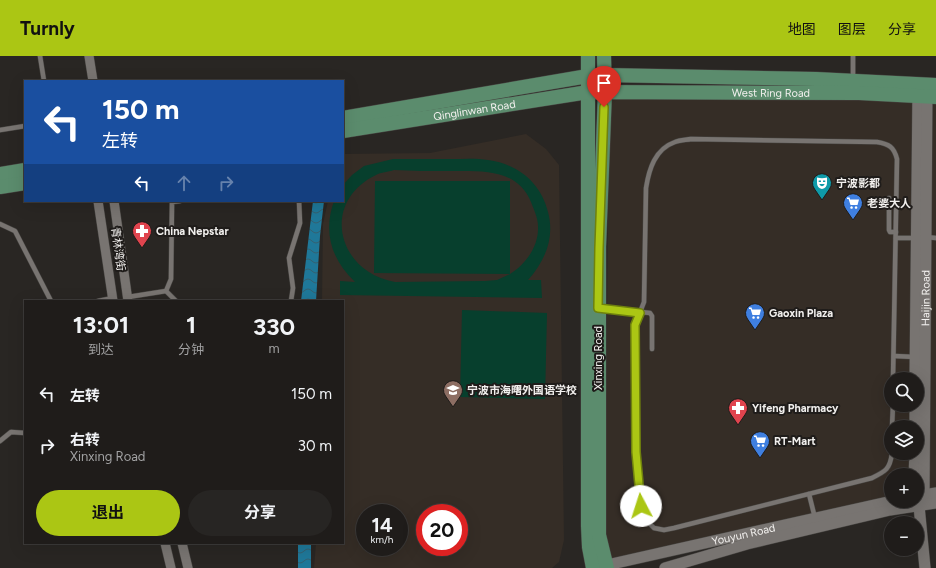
<!DOCTYPE html>
<html lang="zh">
<meta charset="utf-8">
<style>
body{margin:0;font-family:Figtree,"Noto Sans SC",sans-serif;background:#272523;color:#f1f3f6;height:100vh;display:flex;flex-direction:column;font-size:15px;white-space:nowrap}
*{box-sizing:border-box;margin:0}
p{font-size:13px;color:#a1a1a2}
.icon{flex:none;width:22px;height:22px;fill:none;stroke:currentColor;stroke-width:2;stroke-linecap:round;stroke-linejoin:round}
.map{position:relative;flex:1;overflow:hidden}
.sheet{position:absolute;left:24px;top:244px;width:320px;height:244px;display:flex;flex-direction:column;background:#1f1c1a;border-radius:0px;box-shadow:0 4px 16px #0002,0 0 0 1px #3c3a39}
.sheet>*{flex:none}
.guide{position:absolute;left:24px;top:24px;width:320px;height:122px;border-radius:0px;box-shadow:0 4px 16px #0002,0 0 0 1px #3c3a39;background:#1a4fa0;color:#fff;overflow:hidden}
.controls{position:absolute;left:884px;top:316px;display:grid;gap:8px}
.controls a{display:grid;place-items:center;width:40px;height:40px;border-radius:50%;background:#1f1c1a;box-shadow:0 4px 16px #0002,0 0 0 1px #3c3a39;font-size:20px}
.speed{position:absolute;left:356px;top:448px;display:flex;gap:8px;font-size:20px;font-weight:700;text-align:center}
.speed>*{display:grid;place-content:center;width:52px;height:52px;border-radius:50%;background:#1f1c1a;box-shadow:0 4px 16px #0002,0 0 0 1px #3c3a39;line-height:1}
.speed small{font-size:10px;font-weight:400}
.speed .limit{border:6px solid #d22;background:#fff;color:#111}
.pin{position:absolute;display:grid;place-items:center;width:34px;height:34px;color:#fff;margin:-41px -17px;border-radius:50% 50% 50% 0;rotate:-45deg;box-shadow:0 0 4px #0007}
.pin .icon{rotate:45deg}
.me{position:absolute;width:44px;margin:-22px;rotate:355deg;stroke-linejoin:round;filter:drop-shadow(0 0 3px #0008)}
.turn{display:flex;align-items:center;gap:14px;height:84px;padding:0 12px;font-size:18px}
.turn .icon{width:52px;height:52px;stroke-width:2.5}
.turn b{display:block;font-size:28px;line-height:34px}
.lanes{display:flex;align-items:center;height:38px;padding:0 12px;background:#0003;justify-content:center;gap:20px;direction:ltr}
.lanes .off{opacity:.35}
.eta{display:flex;justify-content:space-evenly;align-items:center;height:68px;text-align:center}
.eta b{font-size:24px;font-weight:700;line-height:28px}
.primary-button{display:flex;gap:8px;margin-top:auto;padding:8px 12px}
.primary-button a{flex:1;height:46px;border-radius:24px;background:#abc614;color:#111;font-size:16px;font-weight:700;line-height:46px;text-align:center}
.primary-button a+a{background:#272523;color:#f1f3f6}
ul{padding:0;list-style:none}
li{display:flex;align-items:center;gap:12px;height:52px;padding:0 12px}
li div{flex:1}
li b{display:block;font-size:15px}
li em{font-style:normal}
header{display:flex;align-items:center;gap:24px;box-sizing:border-box;height:56px;padding:0 20px;background:#abc614;color:#111}
header strong{font-size:19px}
nav{display:flex;gap:22px;margin-inline-start:auto;font-size:14px}
.map>svg:first-child{display:block}
.built{fill:#352d26;fill-rule:evenodd}
.garden{fill:#073f2d;fill-rule:evenodd}
.water{fill:url(#water-waves)}
.lines{fill:none;stroke-linecap:round;stroke-linejoin:round}
.service-casing{stroke:#474542;stroke-width:5.5}
.minor-casing{stroke:#474542;stroke-width:10}
.tertiary-casing{stroke:#474542;stroke-width:12}
.primary-casing{stroke:#474542;stroke-width:15}
.service{stroke:#787471;stroke-width:4.5}
.minor{stroke:#787471;stroke-width:9}
.tertiary{stroke:#787471;stroke-width:11}
.primary{stroke:#5b8c6d;stroke-width:14}
.route-casing{stroke:#6f810d;stroke-width:10}
.route{stroke:#abc614;stroke-width:7}
.labels{text-anchor:middle;dominant-baseline:central;stroke-width:4;stroke-linejoin:round;paint-order:stroke}
.street-label{font-size:11px;fill:#f2f0ee;stroke:#1f1c1a}
.poi-label{font-size:11px;font-weight:bold;fill:#f2f0ee;stroke:#1f1c1a;text-anchor:start}
</style>
<header>
<strong>Turnly</strong>
<nav><a>地图</a><a>图层</a><a>分享</a></nav>
</header>
<div class="map">
<svg width="936" height="512" viewBox="0 0 936 512">
<defs>
<pattern id="water-waves" width="16" height="10" patternUnits="userSpaceOnUse"><rect width="16" height="10" fill="#1f7899"/><path d="M0 5q4-4 8 0t8 0" fill="none" stroke="#346070"/></pattern>
</defs>
<rect width="100%" height="100%" fill="#292623"/>
<g class="built">
<path d="M609,41L936,45V432L917,436V419H891V442L611,504L605,478ZM891,323H917V349H891ZM891,371H917V397H891Z"/>
<path d="M526,78L546,93L559,109L564,484L559,506L552,512H314L316,487H343V245H322L323,168L328,145H343V98L430,97ZM365,457H399V491H365ZM425,457H459V491H425Z"/>
</g>
<g class="garden">
<path d="M393,103C412,103 432,103 451,103C463,103 476,102 488,104C518,108 541,127 548,156C555,182 545,205 528,224H541L542,242L340,239V225L355,226C331,203 323,176 334,145H343V129L352,119L364,110ZM394,114C412,115 431,115 449,115C481,115 517,112 531,146C534,154 538,162 538,170C539,190 526,208 510,218V125H375L374,217L510,218L497,224L485,225L395,226C337,216 320,146 376,119C381,116 388,116 394,114Z"/>
<path d="M462,254L547,257L545,343L460,341Z"/>
</g>
<g class="water">
<path d="M313,145H324L320,180L316,245H301Z"/>
<rect x="298" y="487" width="13" height="25"/>
</g>
<g class="lines">
<g class="service-casing">
<g id="service">
<path d="M40,0L44,25"/>
<path d="M853,23V0"/>
<path d="M0,74L25,70"/>
<path d="M889,142V174L890,176H896"/>
<path d="M0,168L15,175L51,245"/>
<path d="M926,181L936,182"/>
<path d="M896,182H916"/>
<path d="M166,235L176,245"/>
<path d="M128,241L166,235L171,223L172,146L180,145"/>
<path d="M98,245L113,242"/>
<path d="M291,245L293,232L289,202L300,167L299,145"/>
<path d="M600,253L640,257"/>
<path d="M641,256L650,257L652,260V293"/>
<path d="M894,300L916,301"/>
<path d="M892,371L893,349"/>
<path d="M0,385L11,376L25,377"/>
<path d="M892,397C890,413 886,415 872,422L674,472L664,474L654,472L646,464L641,450L636,396L635,269L644,246L646,132C649,113 655,93 675,86C680,84 686,84 691,83L877,86C889,88 894,91 897,103L893,323"/>
<path d="M809,438L815,462"/>
</g>
</g>
<g class="minor-casing">
<g id="minor">
<path d="M89,0L93,25"/>
<path d="M98,145L113,245"/>
<path d="M114,145L128,245"/>
<path d="M165,487L171,512"/>
<path d="M182,487L188,512"/>
</g>
</g>
<g class="tertiary-casing">
<g id="tertiary">
<path d="M915,323L918,33"/>
<path d="M915,371V349"/>
<path d="M914,419L915,397"/>
<path d="M917,440L936,437"/>
<path d="M916,445L919,450L925,512"/>
<path id="s1" d="M919,450L924,439L927,33"/>
<path id="s2" d="M598,511L892,445"/>
<path d="M665,512L747,488L890,454L936,447"/>
</g>
</g>
<g class="primary-casing">
<g id="primary">
<path d="M588,0V470L589,491L593,512"/>
<path d="M604,0L605,36L599,191V479L607,512"/>
<path d="M343,62L588,20L604,19L816,23L936,29"/>
<path id="s3" d="M343,75L588,36L859,37L936,41"/>
<path d="M0,118L25,114"/>
<path d="M0,131L25,127"/>
</g>
</g>
<use href="#service" class="service"/>
<use href="#minor" class="minor"/>
<use href="#tertiary" class="tertiary"/>
<use href="#primary" class="primary"/>
</g>
<g class="lines">
<g class="route-casing">
<path id="route" d="M604,51L599,192L598,252L640,257L635,269L636,396L641,450"/>
</g>
<use href="#route" class="route"/>
</g>
<defs>
<g id="theatre-pin" transform="scale(1)"><path d="M0 17L-7.5 6A9.5 9.5 0 1 1 7.5 6Z" fill="#0f9aa8" stroke="#1f1c1a"/><path d="M-5-5.5Q0-4 5-5.5V0Q5 5 0 6Q-5 5-5 0ZM-3.3-2.5H-1v1.5H-3.3ZM1-2.5H3.3v1.5H1ZM-2.8 1Q0 5.5 2.8 1Z" fill="#fff"/></g>
<g id="supermarket-pin" transform="scale(1)"><path d="M0 17L-7.5 6A9.5 9.5 0 1 1 7.5 6Z" fill="#3f7fe0" stroke="#1f1c1a"/><path d="M-6-5.5h2.5l.6 2H6L4.5 2H-2.5L-4.4-4H-6ZM-1.5 3.2a1.3 1.3 0 1 0 .1 0ZM3 3.2a1.3 1.3 0 1 0 .1 0Z" fill="#fff"/></g>
<g id="pharmacy-pin" transform="scale(1)"><path d="M0 17L-7.5 6A9.5 9.5 0 1 1 7.5 6Z" fill="#e0444e" stroke="#1f1c1a"/><path d="M-2-6h4v4h4v4h-4v4h-4v-4h-4v-4h4Z" fill="#fff"/></g>
<g id="school-pin" transform="scale(1)"><path d="M0 17L-7.5 6A9.5 9.5 0 1 1 7.5 6Z" fill="#8d6e63" stroke="#1f1c1a"/><path d="M0-5L7-2L0 1L-7-2ZM-4 1L0 2.5L4 1V4Q0 6-4 4Z" fill="#fff"/></g>
</defs>
<g fill-rule="evenodd">
<use href="#theatre-pin" x="822" y="127"/>
<use href="#supermarket-pin" x="853" y="147"/>
<use href="#pharmacy-pin" x="142" y="175"/>
<use href="#supermarket-pin" x="755" y="257"/>
<use href="#school-pin" x="453" y="334"/>
<use href="#pharmacy-pin" x="738" y="352"/>
<use href="#supermarket-pin" x="760" y="385"/>
</g>
<g class="labels">
<g class="street-label">
<text stroke="none"><textPath href="#s3" startOffset="431">West Ring Road</textPath></text>
<text stroke="none"><textPath href="#s3" startOffset="133">Qinglinwan Road</textPath></text>
<text transform="translate(118 193) rotate(82)">青林湾街</text>
<text stroke="none"><textPath href="#s1" startOffset="209">Haijin Road</textPath></text>
<text transform="translate(598 302) rotate(-90)">Xinxing Road</text>
<text stroke="none"><textPath href="#s2" startOffset="149">Youyun Road</textPath></text>
</g>
<g class="poi-label">
<text x="836" y="127">宁波影都</text>
<text x="867" y="147">老婆大人</text>
<text x="156" y="175">China Nepstar</text>
<text x="769" y="257">Gaoxin Plaza</text>
<text x="467" y="334">宁波市海曙外国语学校</text>
<text x="752" y="352">Yifeng Pharmacy</text>
<text x="774" y="385">RT-Mart</text>
</g>
</g>
</svg>
<div class="controls">
<a><svg class="icon" aria-label="search" viewBox="0 0 24 24"><circle cx="10" cy="10" r="6"/><path d="M15 15l6 6"/></svg></a>
<a><svg class="icon" aria-label="layers" viewBox="0 0 24 24"><path d="M12 4l9 5-9 5-9-5zM3 14l9 5 9-5"/></svg></a>
<a>+</a>
<a>−</a>
</div>
<div class="speed"><div>14<small>km/h</small></div><div class="limit">20</div></div>
<div class="pin" style="left:604px;top:51px;background:#d93025"><svg class="icon" aria-label="arrive" viewBox="0 0 24 24"><path d="M6 21V4h12l-3 4 3 4H6"/></svg></div>
<svg class="me" style="left:641px;top:450px" viewBox="-20 -20 40 40"><circle r="19" fill="#fff"/><path d="M0-13L10 11 0 6-10 11z" fill="#abc614"/></svg>
<div class="guide">
<div class="turn"><svg class="icon" aria-label="left" viewBox="0 0 24 24"><path d="M17 20v-9H6M10 6l-5 5 5 5"/></svg><div><b>150 m</b>左转</div></div>
<div class="lanes"><svg class="icon" aria-label="left" viewBox="0 0 24 24"><path d="M17 20v-9H6M10 6l-5 5 5 5"/></svg><svg class="icon off" aria-label="ahead" viewBox="0 0 24 24"><path d="M12 20V5M6 11l6-6 6 6"/></svg><svg class="icon off" aria-label="right" viewBox="0 0 24 24"><path d="M7 20v-9h11M14 6l5 5-5 5"/></svg></div>
</div>
<section class="sheet">
<div class="eta">
<div><b>13:01</b><p>到达</p></div>
<div><b>1</b><p>分钟</p></div>
<div><b>330</b><p>m</p></div>
</div>
<ul>
<li><svg class="icon" aria-label="left" viewBox="0 0 24 24"><path d="M17 20v-9H6M10 6l-5 5 5 5"/></svg><div><b>左转</b></div><em>150 m</em></li>
<li><svg class="icon" aria-label="right" viewBox="0 0 24 24"><path d="M7 20v-9h11M14 6l5 5-5 5"/></svg><div><b>右转</b><p>Xinxing Road</p></div><em>30 m</em></li>
</ul>
<div class="primary-button"><a>退出</a><a>分享</a></div>
</section>
</div>
